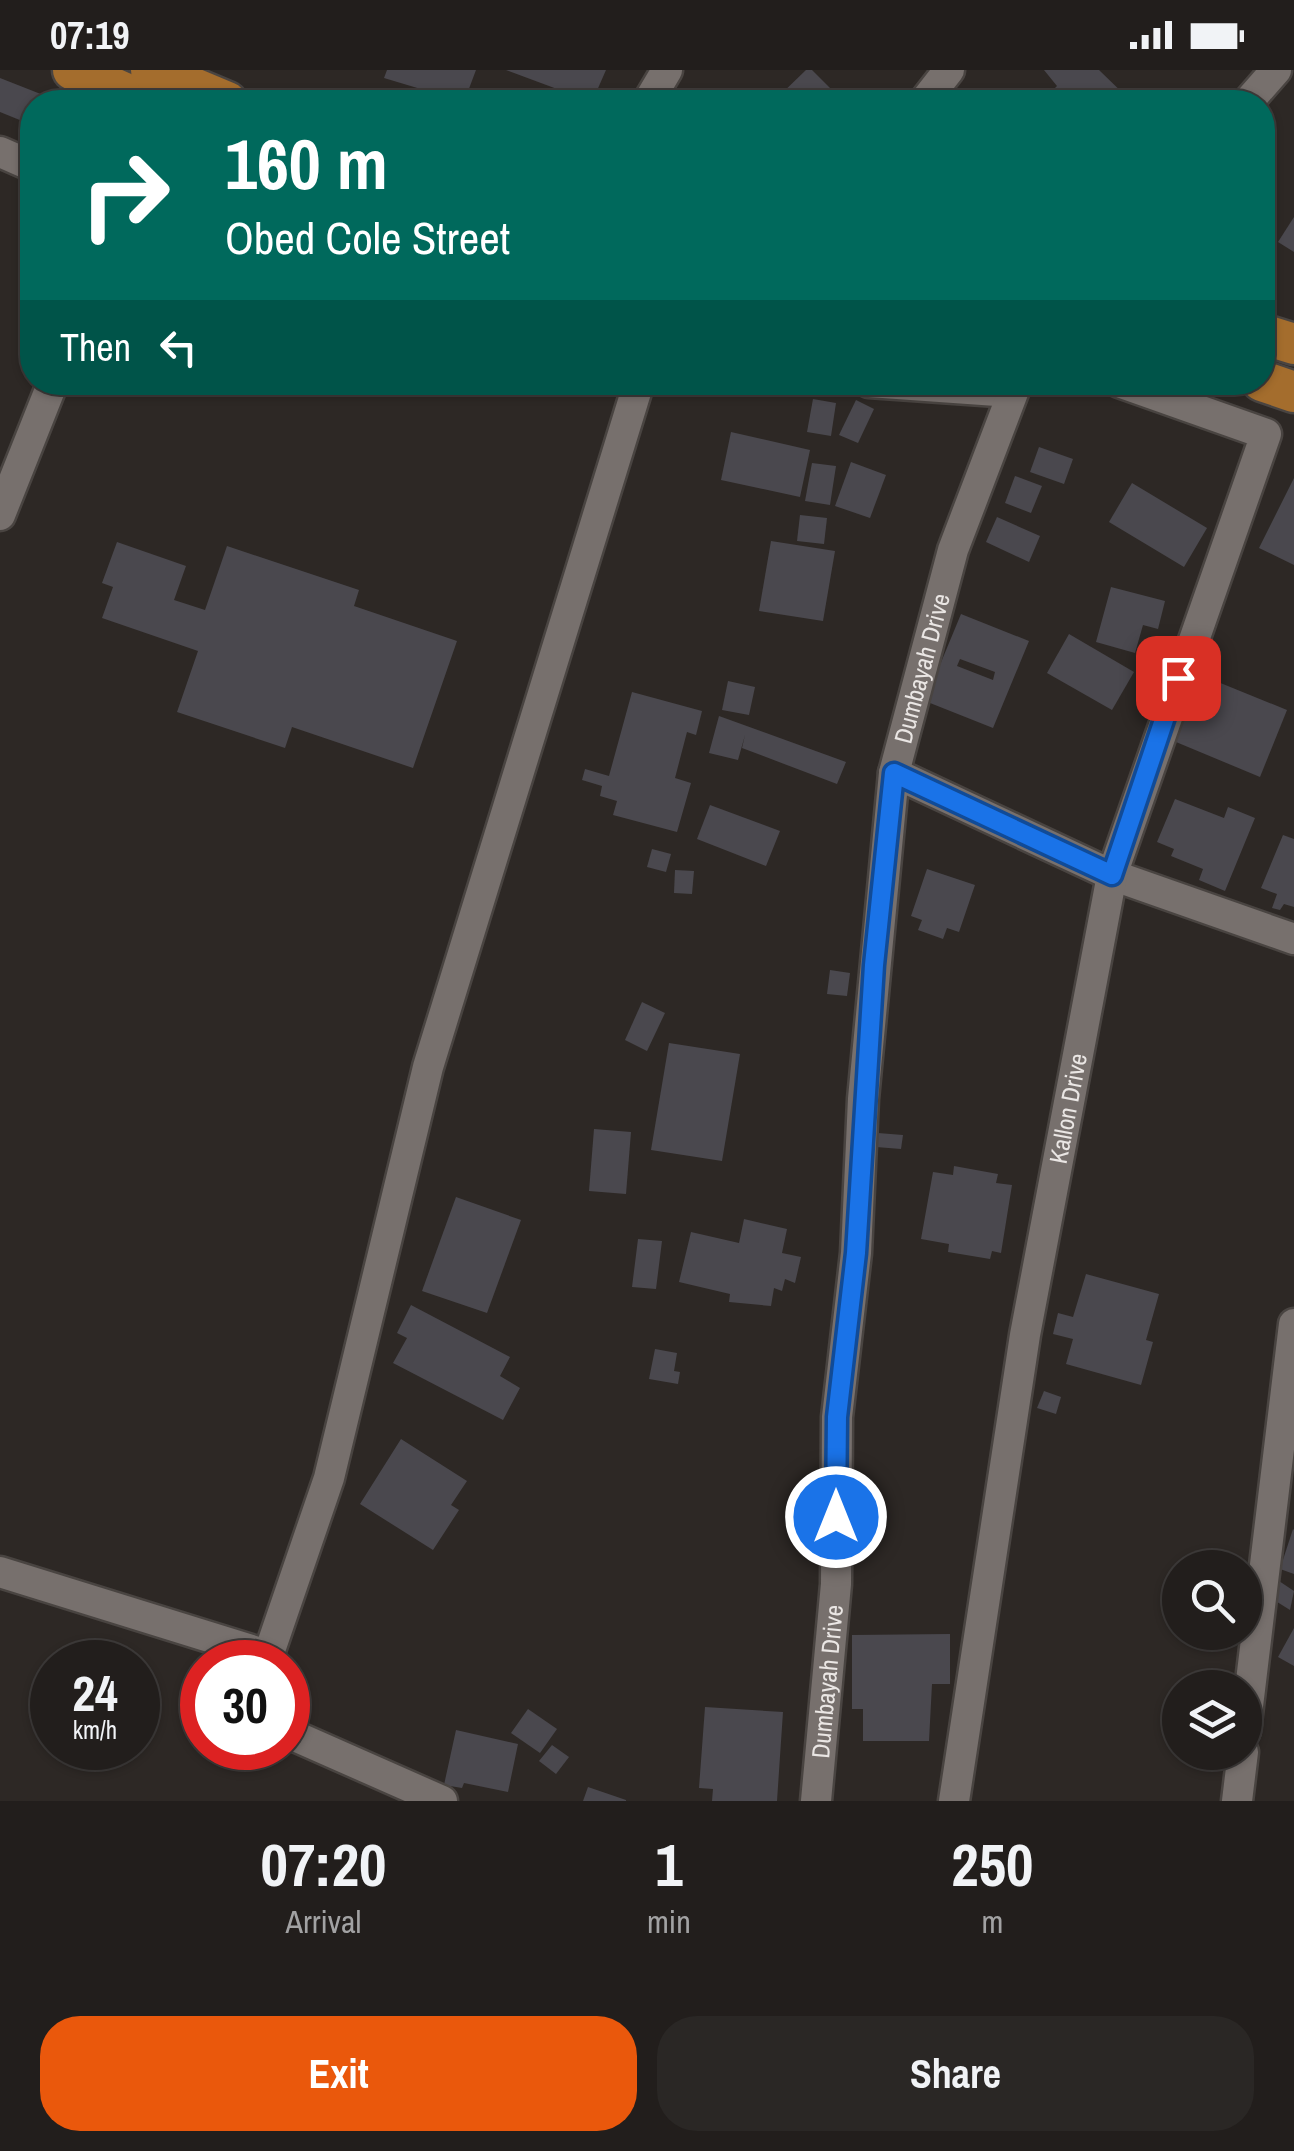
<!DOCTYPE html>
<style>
body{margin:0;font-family:"Archivo Narrow",sans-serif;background:#2a2725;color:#f1f3f6;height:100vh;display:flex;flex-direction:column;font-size:38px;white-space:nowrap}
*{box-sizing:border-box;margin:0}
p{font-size:32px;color:#a2a2a3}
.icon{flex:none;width:55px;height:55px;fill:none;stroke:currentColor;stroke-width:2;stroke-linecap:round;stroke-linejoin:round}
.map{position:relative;height:1731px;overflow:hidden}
.sheet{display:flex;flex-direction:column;background:#221e1c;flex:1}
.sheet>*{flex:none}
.banner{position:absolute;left:20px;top:20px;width:1255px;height:305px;border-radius:40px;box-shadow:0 2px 8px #0004,0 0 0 2px #3f3c3b;background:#00695c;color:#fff;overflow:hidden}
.buttons{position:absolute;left:1162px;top:1480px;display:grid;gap:20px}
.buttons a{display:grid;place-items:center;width:100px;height:100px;border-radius:50%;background:#221e1c;box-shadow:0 2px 8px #0004,0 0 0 2px #3f3c3b;font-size:50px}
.speed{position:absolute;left:30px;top:1570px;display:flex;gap:20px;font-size:50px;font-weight:700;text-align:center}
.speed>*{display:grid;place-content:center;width:130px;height:130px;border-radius:50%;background:#221e1c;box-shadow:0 2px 8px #0004,0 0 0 2px #3f3c3b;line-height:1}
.speed small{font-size:25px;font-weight:400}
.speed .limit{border:15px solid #d22;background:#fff;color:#111}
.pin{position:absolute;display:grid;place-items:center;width:85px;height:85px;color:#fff;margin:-42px;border-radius:20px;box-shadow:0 5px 15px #0006}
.me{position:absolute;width:110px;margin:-55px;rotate:0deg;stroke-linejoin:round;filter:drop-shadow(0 0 8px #0008)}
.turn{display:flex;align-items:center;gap:35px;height:210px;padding:0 40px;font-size:45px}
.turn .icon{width:130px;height:130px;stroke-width:2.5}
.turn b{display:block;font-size:70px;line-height:85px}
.then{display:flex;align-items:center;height:95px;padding:0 40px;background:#0003;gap:20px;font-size:38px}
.eta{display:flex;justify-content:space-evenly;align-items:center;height:170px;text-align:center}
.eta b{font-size:60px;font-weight:800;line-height:70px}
.button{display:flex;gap:20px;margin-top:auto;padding:20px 40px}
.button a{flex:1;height:115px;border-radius:40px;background:#ea580c;color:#fff;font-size:40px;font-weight:800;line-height:115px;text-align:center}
.button a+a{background:#2a2725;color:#f1f3f6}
.status{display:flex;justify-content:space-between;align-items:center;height:70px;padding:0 50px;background:#221e1c;direction:ltr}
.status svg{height:28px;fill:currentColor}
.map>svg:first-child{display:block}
.building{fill:#4a484e;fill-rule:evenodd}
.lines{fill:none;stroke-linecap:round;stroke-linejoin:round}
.minor-casing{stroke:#494441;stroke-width:35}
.major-casing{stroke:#494441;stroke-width:45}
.minor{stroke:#77706d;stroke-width:30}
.major{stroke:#a46d2d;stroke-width:40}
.route-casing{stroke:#114b97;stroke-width:25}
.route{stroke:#1a73e8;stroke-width:18}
.labels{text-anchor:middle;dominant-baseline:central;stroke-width:10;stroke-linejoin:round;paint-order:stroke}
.street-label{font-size:25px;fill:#eae6e4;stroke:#241e1b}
</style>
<div class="status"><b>07:19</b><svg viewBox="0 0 49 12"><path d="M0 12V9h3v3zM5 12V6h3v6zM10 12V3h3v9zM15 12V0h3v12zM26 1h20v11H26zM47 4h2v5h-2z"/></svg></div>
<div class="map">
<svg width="1294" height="1731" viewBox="0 0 1294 1731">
<rect width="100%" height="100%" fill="#2d2825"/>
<g class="building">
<path d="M387,0H476L464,32L384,8Z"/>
<path d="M506,0H606L592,32Z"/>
<path d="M806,0H812L844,32H779L776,29Z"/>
<path d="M1044,0H1099L1132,32H1041L1057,16Z"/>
<path d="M0,8L61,32H32V55L0,42Z"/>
<path d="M1294,147V182L1278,172Z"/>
<path d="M813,329L836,333L831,366L807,362Z"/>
<path d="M856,330L874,339L858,373L839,365Z"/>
<path d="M731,362L810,380L800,427L721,410Z"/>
<path d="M1039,377L1073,389L1064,414L1030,402Z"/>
<path d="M851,392L886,405L870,448L835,436Z"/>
<path d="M812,393L836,396L830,435L805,431Z"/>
<path d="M1015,406L1042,416L1031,443L1005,433Z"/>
<path d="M1294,408V495L1259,478Z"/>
<path d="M1132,413L1207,458L1184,497L1109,452Z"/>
<path d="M800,445L827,448L824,474L797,471Z"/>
<path d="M997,447L1040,466L1029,492L986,472Z"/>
<path d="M771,471L835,481L823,551L759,541Z"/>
<path d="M117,472L186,496L174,530L205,540L227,476L359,520L354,536L457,571L413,698L292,657L285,678L177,642L198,581L102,548L113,517L102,513Z"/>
<path d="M1111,517L1165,531L1158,559L1143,555L1135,583L1096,572Z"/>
<path d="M961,544L1029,571L993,658L925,631ZM960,589L995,602L993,610L957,596Z"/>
<path d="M1069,564L1134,602L1112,640L1047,603Z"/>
<path d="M1191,601L1287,640L1260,707L1164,667Z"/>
<path d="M728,611L755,617L749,645L722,640Z"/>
<path d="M632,622L702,641L696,665L687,662L675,708L691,713L677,762L613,745L617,731L600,726L602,716L582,710L585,699L609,706Z"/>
<path d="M719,646L846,692L837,714L742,678L745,665L738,690L709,683Z"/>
<path d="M1175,729L1224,748L1228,737L1255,748L1225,821L1199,810L1203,799L1171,786L1174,779L1157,772Z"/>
<path d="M710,735L780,761L766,796L697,769Z"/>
<path d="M1283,765L1294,769V837L1284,834L1280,840L1272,838L1277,824L1261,818Z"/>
<path d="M652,779L671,784L666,802L647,797Z"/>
<path d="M927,799L975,815L959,862L947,858L943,869L918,860L922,850L911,846Z"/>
<path d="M675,800L694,801L692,824L674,823Z"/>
<path d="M830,900L850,903L847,926L827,924Z"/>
<path d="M642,932L665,943L647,981L625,970Z"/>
<path d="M669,973L740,984L722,1091L651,1080Z"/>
<path d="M594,1059L631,1062L626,1124L589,1121Z"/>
<path d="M878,1063L903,1065L901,1079L876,1077Z"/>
<path d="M954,1096L998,1104L996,1113L1012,1115L1001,1183L992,1181L990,1189L948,1182L949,1174L921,1169L933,1102L953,1105Z"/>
<path d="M456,1127L521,1150L487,1243L422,1221Z"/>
<path d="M744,1149L787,1159L782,1183L801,1187L795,1213L785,1209L782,1221L774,1218L771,1236L729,1232L730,1224L679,1212L691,1162L739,1173Z"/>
<path d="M638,1169L662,1171L656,1219L632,1217Z"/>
<path d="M1086,1204L1159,1224L1146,1270L1153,1272L1141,1315L1066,1294L1073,1269L1053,1264L1058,1243L1073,1247Z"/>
<path d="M411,1235L510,1287L500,1306L520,1318L503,1350L393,1293L407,1268L397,1263Z"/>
<path d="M655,1279L677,1283L674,1301L680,1302L678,1314L649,1309Z"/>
<path d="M1044,1321L1061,1327L1056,1344L1037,1338Z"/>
<path d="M401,1369L467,1411L451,1435L459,1440L433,1480L360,1434Z"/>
<path d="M1293,1459L1294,1460V1504L1280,1499Z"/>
<path d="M1279,1511L1294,1521L1290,1540L1269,1527Z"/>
<path d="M1294,1558V1596L1278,1587Z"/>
<path d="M950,1564V1614H932L929,1671H863V1639H852V1565Z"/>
<path d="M705,1637L783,1642L777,1731H712L713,1719L699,1718Z"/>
<path d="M528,1639L557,1659L540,1683L511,1663Z"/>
<path d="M456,1660L518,1674L508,1722L464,1713L462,1718L444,1715Z"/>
<path d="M552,1675L569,1687L556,1704L539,1691Z"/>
<path d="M588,1717L626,1730V1731H583Z"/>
</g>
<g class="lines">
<g class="minor-casing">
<g id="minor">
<path d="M648,32L667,0"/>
<path d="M924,32L949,0"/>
<path d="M1248,32L1276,0"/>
<path d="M0,82L32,96"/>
<path d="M869,312L1011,322"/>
<path d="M0,445L53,312"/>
<path d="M894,703L1112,805L1294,869"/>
<path d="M0,1502L267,1585"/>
<path d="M266,1592L329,1408L428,997L639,312"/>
<path d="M1245,1661L1294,1254"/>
<path d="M288,1663L442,1731"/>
<path id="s1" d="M816,1731L836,1514L837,1347L856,1183L863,1029L894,703L953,480L1017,312"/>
<path id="s2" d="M954,1731L1025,1265L1112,805L1266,364L1119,312"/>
<path d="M1237,1731L1243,1682"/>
</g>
</g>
<g class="major-casing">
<g id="major">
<path d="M73,0L145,32"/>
<path d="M151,0L227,32"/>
<path d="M1262,264L1294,274"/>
<path d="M1262,311L1294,322"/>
</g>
</g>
<use href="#minor" class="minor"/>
<use href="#major" class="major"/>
</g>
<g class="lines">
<g class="route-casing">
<path id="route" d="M836,1447L837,1347L856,1183L874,895L894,703L1112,805L1178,608"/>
</g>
<use href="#route" class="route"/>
</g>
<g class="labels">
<g class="street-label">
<text stroke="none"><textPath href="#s1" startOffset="1140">Dumbayah Drive</textPath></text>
<text stroke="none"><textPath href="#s2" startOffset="702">Kallon Drive</textPath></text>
<text stroke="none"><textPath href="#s1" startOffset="120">Dumbayah Drive</textPath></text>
</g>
</g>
</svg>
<div class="buttons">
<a><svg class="icon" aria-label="search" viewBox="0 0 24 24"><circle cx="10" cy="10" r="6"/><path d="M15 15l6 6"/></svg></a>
<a><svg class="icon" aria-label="layers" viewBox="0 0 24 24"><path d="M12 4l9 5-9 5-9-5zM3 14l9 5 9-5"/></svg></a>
</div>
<div class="speed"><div>24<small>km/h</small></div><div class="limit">30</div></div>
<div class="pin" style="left:1178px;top:608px;background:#d93025"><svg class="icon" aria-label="arrive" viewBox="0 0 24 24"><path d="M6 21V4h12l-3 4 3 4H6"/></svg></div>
<svg class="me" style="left:836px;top:1447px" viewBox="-20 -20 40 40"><circle r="17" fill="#1a73e8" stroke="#fff" stroke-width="3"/><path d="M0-11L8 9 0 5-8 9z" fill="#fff"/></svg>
<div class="banner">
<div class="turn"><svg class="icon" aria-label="right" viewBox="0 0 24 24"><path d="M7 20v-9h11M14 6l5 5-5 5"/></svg><div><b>160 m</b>Obed Cole Street</div></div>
<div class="then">Then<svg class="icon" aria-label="left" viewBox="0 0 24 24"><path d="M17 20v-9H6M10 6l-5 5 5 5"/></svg></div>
</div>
</div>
<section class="sheet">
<div class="eta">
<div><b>07:20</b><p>Arrival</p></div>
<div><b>1</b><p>min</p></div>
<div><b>250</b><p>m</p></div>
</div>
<div class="button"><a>Exit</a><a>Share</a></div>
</section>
